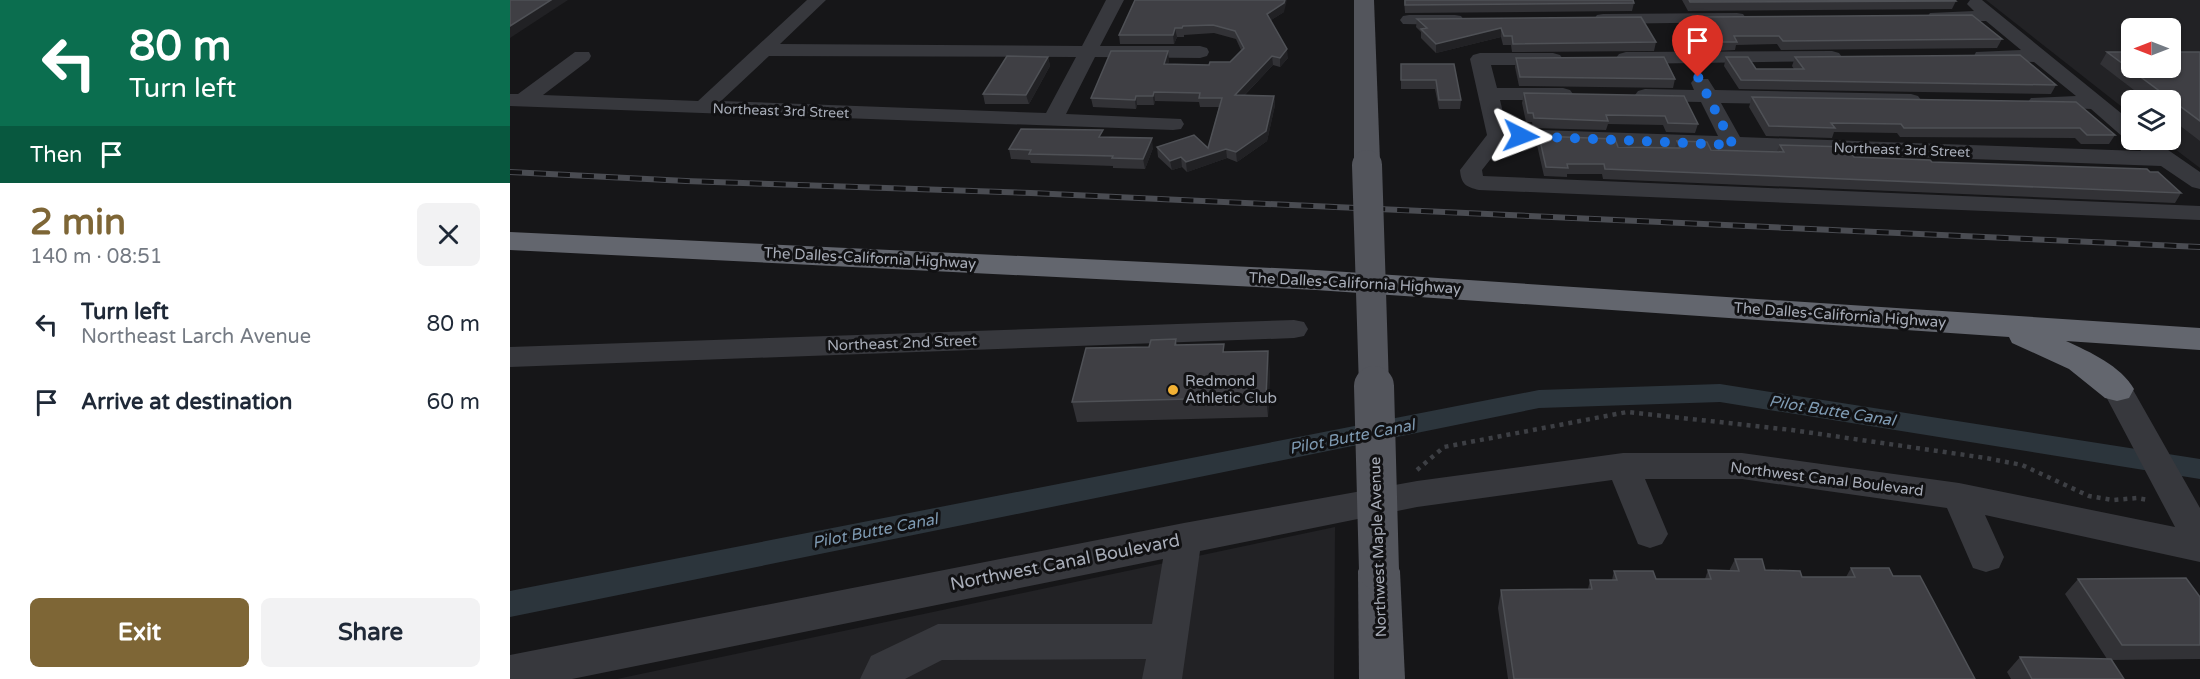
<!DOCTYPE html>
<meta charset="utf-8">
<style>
body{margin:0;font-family:"Varela Round",sans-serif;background:#f2f2f3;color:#1f2937;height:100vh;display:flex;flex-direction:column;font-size:22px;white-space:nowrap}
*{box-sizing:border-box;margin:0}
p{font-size:20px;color:#747a83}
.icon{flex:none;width:33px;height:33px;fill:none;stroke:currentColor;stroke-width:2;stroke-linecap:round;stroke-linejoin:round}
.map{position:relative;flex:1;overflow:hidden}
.sheet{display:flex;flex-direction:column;background:#fff;width:510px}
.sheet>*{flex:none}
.hud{background:#0b6e4f;color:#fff;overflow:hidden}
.needle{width:39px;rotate:270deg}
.controls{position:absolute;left:1611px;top:18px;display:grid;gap:12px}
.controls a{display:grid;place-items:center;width:60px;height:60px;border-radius:9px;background:#fff;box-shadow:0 2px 4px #0004;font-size:30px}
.pin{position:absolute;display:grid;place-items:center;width:51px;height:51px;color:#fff;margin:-62px -26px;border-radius:50% 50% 50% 0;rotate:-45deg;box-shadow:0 0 6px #0007}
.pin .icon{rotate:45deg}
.me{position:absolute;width:66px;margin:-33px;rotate:93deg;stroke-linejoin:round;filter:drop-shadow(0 0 4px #0008)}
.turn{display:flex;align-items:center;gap:21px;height:126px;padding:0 30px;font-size:27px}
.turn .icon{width:78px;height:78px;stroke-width:2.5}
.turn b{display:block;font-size:42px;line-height:51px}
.then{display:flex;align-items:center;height:57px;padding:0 30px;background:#0003;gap:12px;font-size:22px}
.round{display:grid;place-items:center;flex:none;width:63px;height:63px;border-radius:9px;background:#f2f2f3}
.headline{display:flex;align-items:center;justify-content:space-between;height:102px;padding:0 30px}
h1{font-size:36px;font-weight:700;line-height:45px;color:#7e6636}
.cta{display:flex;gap:12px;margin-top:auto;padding:12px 30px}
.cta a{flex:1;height:69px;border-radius:9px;background:#7e6636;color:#fff;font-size:24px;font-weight:700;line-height:69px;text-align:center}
.cta a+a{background:#f2f2f3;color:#1f2937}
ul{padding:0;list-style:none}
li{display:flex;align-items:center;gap:18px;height:78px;padding:0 30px}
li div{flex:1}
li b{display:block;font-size:22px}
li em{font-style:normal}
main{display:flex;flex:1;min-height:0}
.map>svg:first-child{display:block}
.built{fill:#222225;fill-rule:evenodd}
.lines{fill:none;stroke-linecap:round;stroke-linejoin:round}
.canal{fill:#2c353c;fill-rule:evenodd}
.path{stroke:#3d3f44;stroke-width:4.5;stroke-dasharray:4 5;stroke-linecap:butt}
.minor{fill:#37383d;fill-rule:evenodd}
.major{fill:#53555c;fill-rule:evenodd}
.highway{fill:#63666e;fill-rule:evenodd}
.rail-casing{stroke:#4a4c52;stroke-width:6}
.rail{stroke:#111113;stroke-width:4;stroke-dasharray:12;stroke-linecap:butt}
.major-bridge-far2{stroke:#53555c;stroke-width:22}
.major-bridge-far1{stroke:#53555c;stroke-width:30}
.major-bridge{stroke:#53555c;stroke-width:40}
.wall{fill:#323236}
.shaded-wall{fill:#212124}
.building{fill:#3f3f44;stroke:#4f5156;stroke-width:1.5}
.route{stroke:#1a73e8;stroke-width:10;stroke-dasharray:0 18}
.poi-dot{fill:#f2b134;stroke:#111113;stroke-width:2}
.labels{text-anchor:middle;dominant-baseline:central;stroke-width:6;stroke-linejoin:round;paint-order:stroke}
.far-street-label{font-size:14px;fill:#a8adb8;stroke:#111113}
.street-label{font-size:15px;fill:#a8adb8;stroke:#111113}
.poi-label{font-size:15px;fill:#a8adb8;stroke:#111113;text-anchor:start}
.water-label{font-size:16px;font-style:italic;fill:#7f9bb3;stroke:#111113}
.near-street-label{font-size:18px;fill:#a8adb8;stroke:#111113}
</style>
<main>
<section class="sheet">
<div class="hud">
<div class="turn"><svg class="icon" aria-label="left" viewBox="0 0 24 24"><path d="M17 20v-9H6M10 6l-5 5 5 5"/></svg><div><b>80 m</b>Turn left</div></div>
<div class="then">Then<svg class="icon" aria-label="arrive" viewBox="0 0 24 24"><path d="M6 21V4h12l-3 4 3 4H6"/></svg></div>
</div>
<div class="headline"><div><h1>2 min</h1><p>140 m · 08:51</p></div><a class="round"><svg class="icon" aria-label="close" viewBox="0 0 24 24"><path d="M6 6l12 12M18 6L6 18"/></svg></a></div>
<ul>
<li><svg class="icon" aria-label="left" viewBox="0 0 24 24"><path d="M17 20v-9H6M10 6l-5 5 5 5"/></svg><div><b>Turn left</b><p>Northeast Larch Avenue</p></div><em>80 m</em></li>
<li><svg class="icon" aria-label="arrive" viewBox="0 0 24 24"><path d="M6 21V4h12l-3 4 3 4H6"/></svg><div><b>Arrive at destination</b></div><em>60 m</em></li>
</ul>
<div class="cta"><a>Exit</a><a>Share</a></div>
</section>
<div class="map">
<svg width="1690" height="679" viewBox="0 0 1690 679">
<rect width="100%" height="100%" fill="#161618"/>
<g class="built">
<path d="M1476,0H1690V168L1653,140H1660V100H1622L1621,114ZM1622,28H1660V68H1622Z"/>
<path d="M825,527L824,679H107Z"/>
</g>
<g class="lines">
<path class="canal" d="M1210,384L1690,459V479L1210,402L1029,408L0,617V591L1029,390Z"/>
<path class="path" d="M907,470L934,447L1117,412L1282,430L1476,458L1512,465L1579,496L1603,500L1627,498L1638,500"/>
<g class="minor">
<path d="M297,0H316L270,44L572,46L596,0H614L590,46H690L697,48L699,52L697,56L690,58L585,57L556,114L671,119L674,124L671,129L663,130L0,106V94H8L65,52H79L81,56L79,60L33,95L188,101ZM259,56L566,57L536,113L211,101Z"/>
<path d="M1460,0H1472L1622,122V139L1614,138L1581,109L1521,106L1518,102L1521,98L1566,96L1524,62L1466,60L1464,56L1466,52L1511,50L1476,21L1426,22L1420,21L1417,17L1420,13L1464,11L1457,4Z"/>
<path d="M1227,13L1233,14L1236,18L1233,22L1093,24L1087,23L1084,19L1087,15L1093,14Z"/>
<path d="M899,15H945L951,16L954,20L951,24L945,25L893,24L890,20L893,16Z"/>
<path d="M1322,51L1329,53L1332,57L1329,61L1116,64L1109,62L1106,58L1109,54L1116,52Z"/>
<path d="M970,53H1043L1050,55L1053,59L1050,63L1043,65H981L987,88H1053L1060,90L1063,94L1060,98L1053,100H990L997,129L1208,136L1191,102L1135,101L1128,99L1125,95L1128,91L1135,89L1184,90L1181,83L1184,79H1198L1205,90L1401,94L1408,96L1411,100L1408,104L1401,106L1211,103L1230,137L1631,151L1629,148L1632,143L1640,141L1648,143L1690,172V189L1682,187L1651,166L994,142L972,170L973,176L1690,206V220L969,190C956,187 951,184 950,170L977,135L960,59L963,55Z"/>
<path d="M784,320L794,322L798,329L794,336L784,338L0,367V347Z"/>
<path d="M1607,378L1618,381L1690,508V562L1475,515L1494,557L1489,568L1476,572L1463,568L1437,508L1232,479H1135L1158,534L1152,544L1140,548L1128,544L1102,480L907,507L690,551L672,679H632L636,659L432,660L395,679H350L361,656L428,624H642L653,559L62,679H0V655L674,523L907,481L1113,453H1232L1449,483L1665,527L1592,389L1596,381Z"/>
</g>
<g class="major">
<path d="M844,0H864L870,162L866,168L857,170L848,168L844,162Z"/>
<path d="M869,553L884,558L890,571L895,679H849L848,571L854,558Z"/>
</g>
<path class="highway" d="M0,232L806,270L1690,328V350L1556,341C1580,352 1611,366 1624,389L1619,398L1607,401L1595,398L1559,369L1502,343L1499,337L806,290L0,250Z"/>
<g class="rail-casing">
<path id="rail" d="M0,172L176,181L521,193L1690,247"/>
</g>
<use href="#rail" class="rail"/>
<path class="major-bridge-far2" d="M857,162V167"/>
<path class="major-bridge-far1" d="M857,165L864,387"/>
<path class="major-bridge" d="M864,386L869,571"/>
</g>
<g class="wall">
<path d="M894,0H1123L1124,3L1122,11L895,13Z"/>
<path d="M1172,0H1445L1446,1L1442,9L1178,11Z"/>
<path d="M774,12L761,20L778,58L770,67L763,65L734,96H764L765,105L757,141L727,162L717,158L677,172L672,167L662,170L648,157L647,147L698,148L709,107H690L689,102L645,101L644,105H627L626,109L583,107L581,98L659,60L658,64L699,65L720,62L731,50L726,39L704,33L674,35V37H667L664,44H610L609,35Z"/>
<path d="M1189,17L1492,39L1487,48L1271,50L1267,44L1226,45L1225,50L1205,51L1187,25Z"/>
<path d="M907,19L1146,42L1144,51L1002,52L1001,45H993L991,37L926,53L911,38V32L906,27Z"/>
<path d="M1597,52H1690V141L1660,118V100H1637L1590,64Z"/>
<path d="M538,57L540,66L519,104H475L473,94Z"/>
<path d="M1216,57L1246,69H1284L1282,66L1285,57L1546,85L1541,94L1229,89L1214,66Z"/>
<path d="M1006,58L1165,79L1163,88L1009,86L1005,67Z"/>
<path d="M891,64H944L951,100L950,109H929L925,89H891Z"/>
<path d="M1014,93L1174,96L1188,124L1185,133L1156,132L1153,125L1098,124L1096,130L1023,128L1022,122H1016L1012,103Z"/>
<path d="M1242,97L1566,102L1605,135L1599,144H1571L1565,138L1390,137L1387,133L1324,132L1322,138L1256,136L1239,107Z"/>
<path d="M1029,136L1108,147L1165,148L1167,141L1201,150L1267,151L1270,145L1344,157L1422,162L1640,172L1671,193L1665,203L1093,179L1092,174H1057V177L1034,176L1027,145Z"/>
<path d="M594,137L643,148L635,169L603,168V166L521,163L520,160L501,159L499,149Z"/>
<path d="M666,339L667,345L715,352L760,371L758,417L567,422L562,402L639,347Z"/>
<path d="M1225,559L1255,570L1292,577H1336L1341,568L1383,576L1465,679H998L988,608L991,590L1078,589L1080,580H1102L1104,571L1146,579H1195L1198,570L1219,571Z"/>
<path d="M1568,579L1690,597V659L1601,660L1614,679H1501L1497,672L1510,657L1597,659L1555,594Z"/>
</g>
<g class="shaded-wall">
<path d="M41,0H58L0,38V26Z"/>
<path d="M775,0H777L774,12L758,22L757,14Z"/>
<path d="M665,28L667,37L664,44L663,35Z"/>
<path d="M991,28V37L926,53V44Z"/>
<path d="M777,49L778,58L770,67V58Z"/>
<path d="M658,51L659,60L655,73L654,64Z"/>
<path d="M762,56L763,65L725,105V95Z"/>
<path d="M538,57L540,66L519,104L516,95Z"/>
<path d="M644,92L645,101L644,105L643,96Z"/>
<path d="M626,96L627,105L626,109L625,100Z"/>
<path d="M764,96L765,105L757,141L727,162L726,152Z"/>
<path d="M642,138L643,148L635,169L633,159Z"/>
<path d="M716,149L717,158L677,172L676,162Z"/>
<path d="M671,157L672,167L662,170L660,161Z"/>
<path d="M758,351L760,371L758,417L756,397Z"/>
</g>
<g class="building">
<path d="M0,0H41L0,26Z"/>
<path d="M625,0H775L774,3L757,14L777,49L770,58L762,56L725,95L764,96L756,131L726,152L716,149L676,162L671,157L660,161L647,147L684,135L698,148L712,98H689L690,93L644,92L643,96H626L625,100L581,98L601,51H658L654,64L699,65L700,62H720L734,48L725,31L703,25L673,26L672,28H665L663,35H609Z"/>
<path d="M895,0H1123L1124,3L895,5Z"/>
<path d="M1179,0H1445L1446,1L1180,2Z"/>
<path d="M1462,15L1492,39L1273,41L1269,36H1224L1227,42H1207L1189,17Z"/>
<path d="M1131,17L1146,42L1003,44L1002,36H994L991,28L926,44L911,29L917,28L907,19Z"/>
<path d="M1597,52H1622V68H1660V52H1690V121Z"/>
<path d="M1510,55L1546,85L1231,80L1216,57H1238L1246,69H1294L1285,57Z"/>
<path d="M497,56L538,57L516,95L473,94Z"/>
<path d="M1154,57L1165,79L1010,77L1006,58Z"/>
<path d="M891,64H944L951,100H929L926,80H891Z"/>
<path d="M1014,93L1174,96L1188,124L1158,123L1155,116L1096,115L1098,121L1024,118L1023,113H1018Z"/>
<path d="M1242,97L1566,102L1605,135H1577L1570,128H1394L1391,124L1321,123L1325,128L1259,126Z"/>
<path d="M511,129L593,130L589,137L642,138L633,159L602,158L603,156L519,154L521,150L499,149Z"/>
<path d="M1029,136L1105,139L1108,147L1170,148L1167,141L1197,142L1201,150L1274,152L1270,145L1338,147L1344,157L1420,160L1422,162L1637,169L1640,172H1648L1671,193L1095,169L1094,164H1057L1058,168L1036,167Z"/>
<path d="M666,339L665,345L714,344L713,352L758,351L756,397L562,402L576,348L639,347L641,340Z"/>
<path d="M1225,559H1252L1255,570L1290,571L1292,577H1345L1341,568H1379L1383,576H1410L1465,679H1004L991,590L1082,589L1080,580H1107L1104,571H1143L1146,579H1201L1198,570L1229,571Z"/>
<path d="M1676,578L1690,597V645H1612L1568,579Z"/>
<path d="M1510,657L1601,659L1614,679H1522Z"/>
</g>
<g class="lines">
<path class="route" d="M1011,136L1223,145L1188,77"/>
</g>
<circle class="poi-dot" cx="663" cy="390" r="6"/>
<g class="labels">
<g class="far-street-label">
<text transform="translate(271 111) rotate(2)">Northeast 3rd Street</text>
<text transform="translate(1392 150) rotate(2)">Northeast 3rd Street</text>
</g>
<g class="street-label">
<text transform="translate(360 258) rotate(3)">The Dalles-California Highway</text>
<text transform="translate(845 283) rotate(3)">The Dalles-California Highway</text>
<text transform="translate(1330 315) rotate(4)">The Dalles-California Highway</text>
<text transform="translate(392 343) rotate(-2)">Northeast 2nd Street</text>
<text transform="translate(1317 479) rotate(7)">Northwest Canal Boulevard</text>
<text transform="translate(868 547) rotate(-92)">Northwest Maple Avenue</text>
</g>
<g class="poi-label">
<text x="675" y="381">Redmond<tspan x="675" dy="17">Athletic Club</tspan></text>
</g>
<g class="water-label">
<text transform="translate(1322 411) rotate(9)">Pilot Butte Canal</text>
<text transform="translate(842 437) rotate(-11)">Pilot Butte Canal</text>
<text transform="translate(365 531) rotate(-11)">Pilot Butte Canal</text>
</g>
<g class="near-street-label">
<text transform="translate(555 562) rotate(-11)">Northwest Canal Boulevard</text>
</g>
</g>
</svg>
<div class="controls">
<a><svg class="needle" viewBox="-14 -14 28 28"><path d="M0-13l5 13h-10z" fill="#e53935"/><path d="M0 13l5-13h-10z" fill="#747a83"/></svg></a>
<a><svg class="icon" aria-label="layers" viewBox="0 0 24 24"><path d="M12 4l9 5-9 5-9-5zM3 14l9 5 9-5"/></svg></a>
</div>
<div class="pin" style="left:1188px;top:77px;background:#d93025"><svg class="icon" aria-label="arrive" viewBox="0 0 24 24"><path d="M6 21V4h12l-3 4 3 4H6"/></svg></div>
<svg class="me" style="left:1011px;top:136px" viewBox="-20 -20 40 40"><path d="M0-17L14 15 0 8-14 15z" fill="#1a73e8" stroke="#fff" stroke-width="4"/></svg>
</div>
</main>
